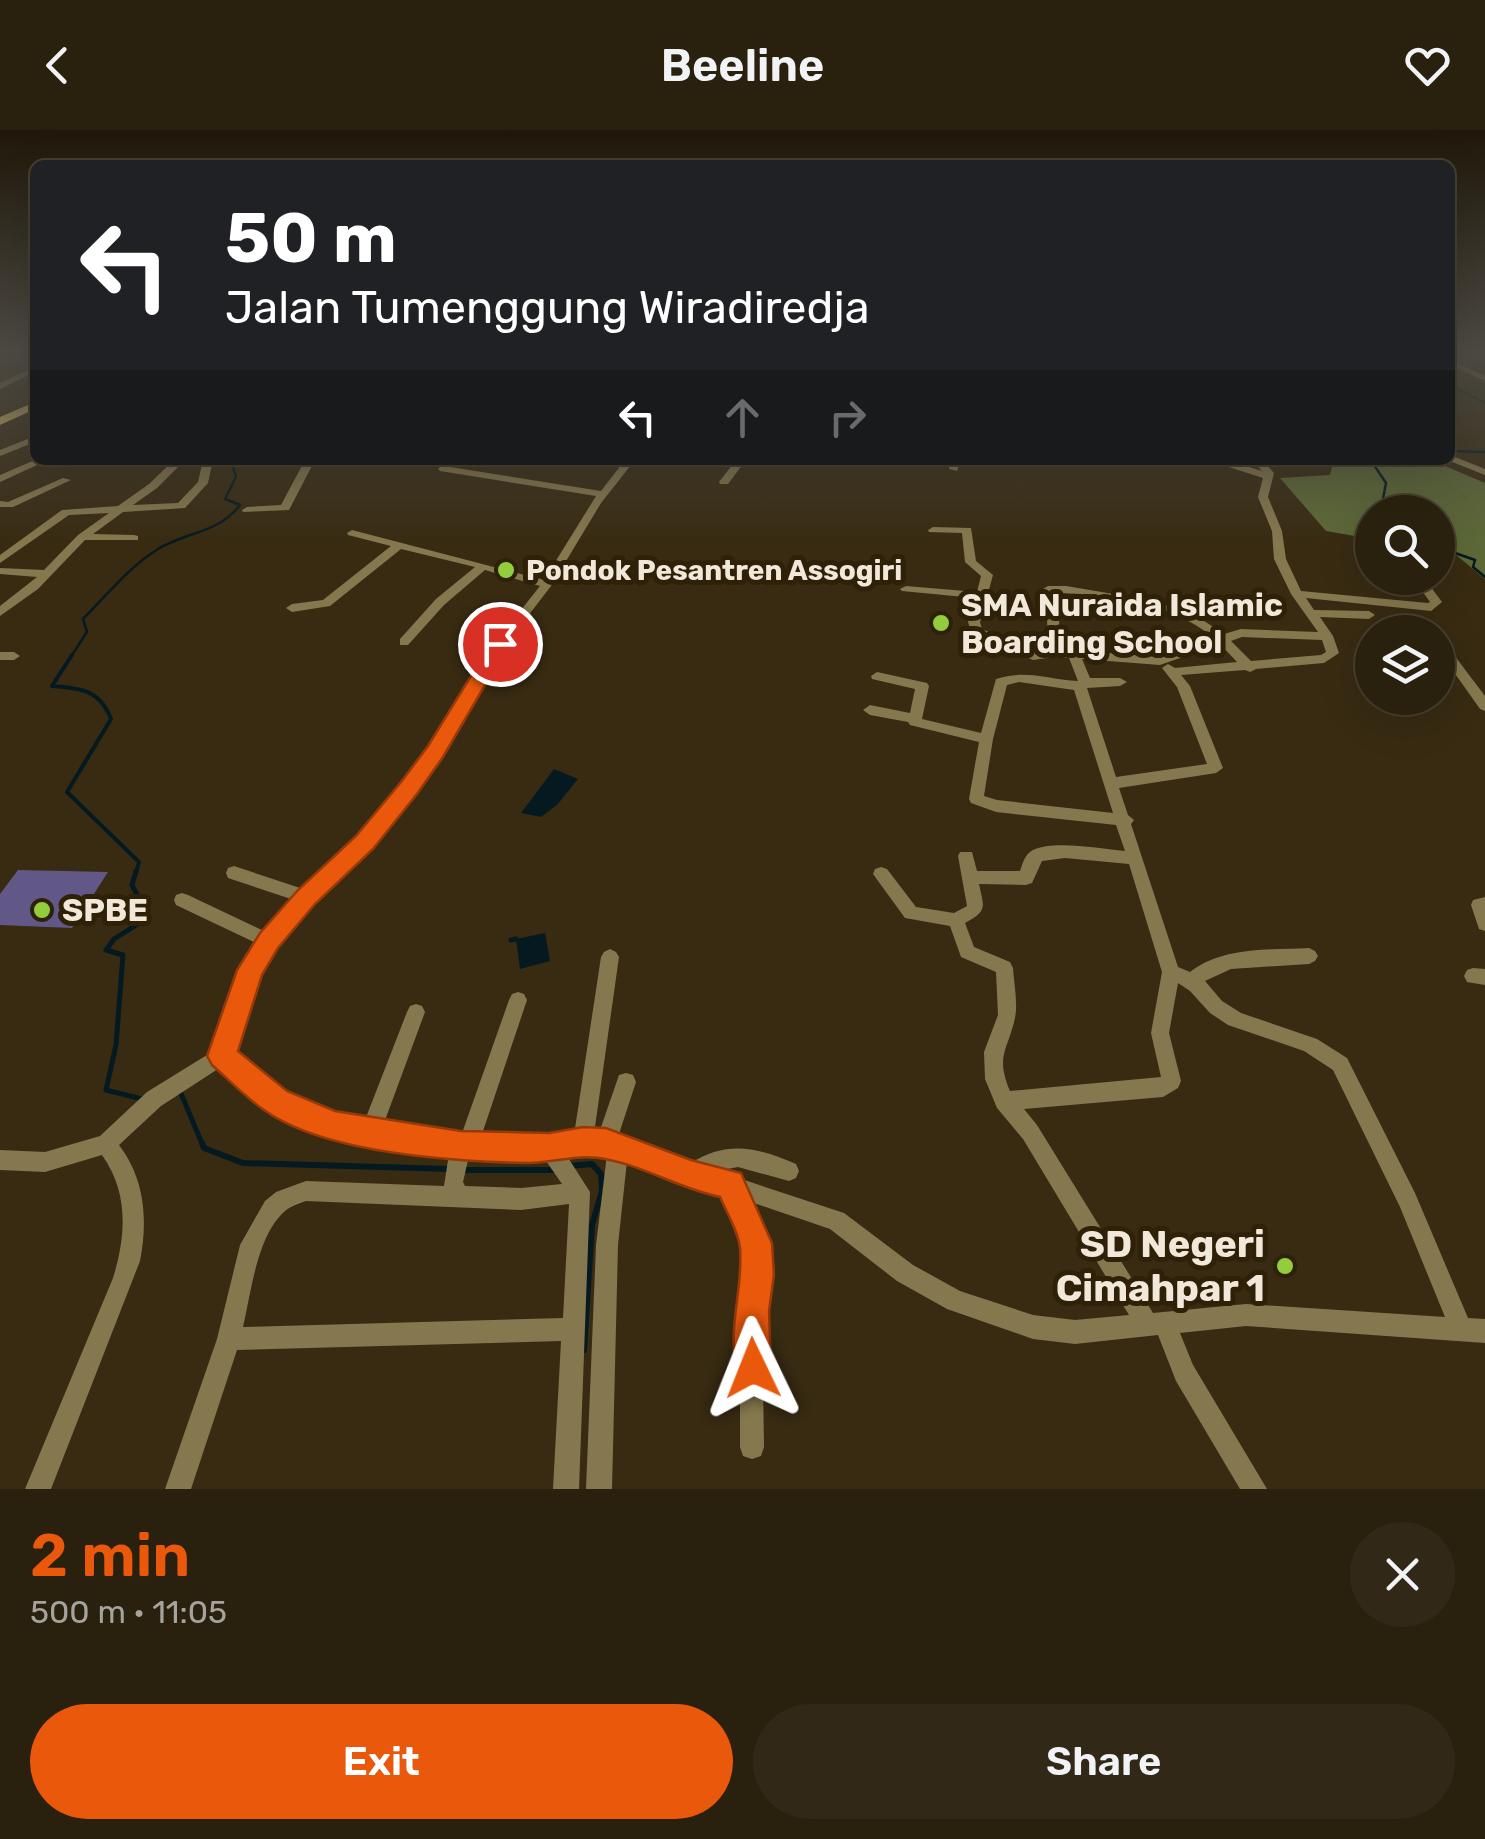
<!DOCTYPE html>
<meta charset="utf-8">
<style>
body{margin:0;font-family:Rubik,sans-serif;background:#322817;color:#f1f3f6;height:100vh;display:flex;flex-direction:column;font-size:38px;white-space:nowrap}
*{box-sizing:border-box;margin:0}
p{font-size:32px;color:#a5a39e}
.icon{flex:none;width:55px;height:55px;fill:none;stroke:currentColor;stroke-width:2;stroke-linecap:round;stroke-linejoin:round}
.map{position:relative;height:1359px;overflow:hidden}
.side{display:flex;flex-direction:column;background:#2a200e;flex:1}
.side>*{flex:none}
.banner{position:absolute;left:30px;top:30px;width:1425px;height:305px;border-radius:15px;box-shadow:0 10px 40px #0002,0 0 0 2px #463e2e;background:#202124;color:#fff;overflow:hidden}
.buttons{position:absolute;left:1355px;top:365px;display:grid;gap:20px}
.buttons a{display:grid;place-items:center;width:100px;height:100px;border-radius:50%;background:#2a200e;box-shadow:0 10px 40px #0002,0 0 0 2px #463e2e;font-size:50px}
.pin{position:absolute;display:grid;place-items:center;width:85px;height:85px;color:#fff;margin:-42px;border:5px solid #fff;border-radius:50%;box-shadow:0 2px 10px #0007}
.me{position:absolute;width:110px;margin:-55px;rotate:358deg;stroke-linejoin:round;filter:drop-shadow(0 0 8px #0008)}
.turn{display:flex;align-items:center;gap:35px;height:210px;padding:0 30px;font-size:45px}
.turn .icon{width:130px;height:130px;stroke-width:2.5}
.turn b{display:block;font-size:70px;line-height:85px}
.lanes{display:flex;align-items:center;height:95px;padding:0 30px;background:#0003;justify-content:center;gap:50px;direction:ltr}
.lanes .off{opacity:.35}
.round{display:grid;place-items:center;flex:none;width:105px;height:105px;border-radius:52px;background:#322817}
.summary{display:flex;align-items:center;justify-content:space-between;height:170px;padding:0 30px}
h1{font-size:60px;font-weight:600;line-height:75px;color:#ea580c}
.action{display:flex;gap:20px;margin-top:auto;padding:20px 30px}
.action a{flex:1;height:115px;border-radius:60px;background:#ea580c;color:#fff;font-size:40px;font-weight:600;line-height:115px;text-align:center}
.action a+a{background:#322817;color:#f1f3f6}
header{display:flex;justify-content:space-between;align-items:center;height:130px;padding:0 30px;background:#2a200e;font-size:45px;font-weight:600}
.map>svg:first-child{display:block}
.forest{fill:#5d6937}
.water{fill:#051a20}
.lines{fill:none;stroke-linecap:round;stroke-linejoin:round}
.stream-far3{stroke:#051a20;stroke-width:2.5}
.stream-far2{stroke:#051a20;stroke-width:4}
.stream-far1{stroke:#051a20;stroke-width:5}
.stream{stroke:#051a20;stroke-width:6}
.building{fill:#615887}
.minor{fill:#85784e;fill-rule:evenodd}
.major{fill:#ddc168;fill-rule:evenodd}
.route{fill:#ea580c;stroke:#983908;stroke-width:2.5}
.poi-dot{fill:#93cd3e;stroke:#2e2108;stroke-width:4}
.labels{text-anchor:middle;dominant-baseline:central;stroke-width:10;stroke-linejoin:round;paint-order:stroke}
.far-poi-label{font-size:28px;font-weight:bold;fill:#f1e8d9;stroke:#2e2108;text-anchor:start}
.poi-label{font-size:32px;font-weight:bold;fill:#f1e8d9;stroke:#2e2108;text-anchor:start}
.near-poi-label{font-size:38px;font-weight:bold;fill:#f1e8d9;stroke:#2e2108;text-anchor:end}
</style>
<header><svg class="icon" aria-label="back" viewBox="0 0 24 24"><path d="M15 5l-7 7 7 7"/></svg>Beeline<svg class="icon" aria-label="heart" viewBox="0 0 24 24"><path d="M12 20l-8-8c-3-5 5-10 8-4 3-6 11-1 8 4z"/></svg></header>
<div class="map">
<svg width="1485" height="1359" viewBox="0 0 1485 1359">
<rect width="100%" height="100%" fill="#382b12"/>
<path class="forest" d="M1334,330H1431L1485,353V449L1455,424L1438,421V382H1372V409L1326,401L1280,348L1330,345Z"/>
<g class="water">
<path d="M554,639L578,649L557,675L541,687L521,683Z"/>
<path d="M545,803L550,831L520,839L516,809Z"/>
</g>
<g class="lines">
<g class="stream-far3">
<path d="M1450,255L1485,273"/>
<path d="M1450,321L1485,322"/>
<path d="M1375,330L1374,335L1386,353L1382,374L1389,382"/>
<path d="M1438,417L1475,430L1473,437L1485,447"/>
<path d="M70,528L87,502L83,489C107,465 129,437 158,419C186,402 219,403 240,375L225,369L236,347L231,330"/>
</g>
<path class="stream-far2" d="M72,525L52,556C81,558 100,560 111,589L67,662L139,732L136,743"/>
<g class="stream-far1">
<path d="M136,741L132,755L144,778L141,792L114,809L106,820L123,825L116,915L106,960L142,969"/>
<path d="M511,810L516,809"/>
<path d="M180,961L203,1016"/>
</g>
<g class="stream">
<path d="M202,1013L204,1018L243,1033L449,1039"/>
<path d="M568,1036L592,1034L601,1044L602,1061L592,1095L584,1220"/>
<path d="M463,1040H554"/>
</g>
</g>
<path class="building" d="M18,740L108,742L72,798L0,795V764Z"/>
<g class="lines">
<g class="minor">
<path d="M1450,230L1485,246V251L1450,235Z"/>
<path d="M35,237V242L0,259V253Z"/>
<path d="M1450,279H1454L1457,288L1450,289Z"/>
<path d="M35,306V312L0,326V320Z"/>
<path d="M1450,325L1485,339V345L1447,330H1450Z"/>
<path d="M35,330H48L0,352V345Z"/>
<path d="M174,330H185L157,358L133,375L178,373L198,352L203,330H213L208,353L185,378L123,382L93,404L134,405L138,406V410H85L38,459L0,486V476L37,447L0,444V438L44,440L78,405L109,383L69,385L0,433V425L62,380L118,376L149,354Z"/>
<path d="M305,330H315L289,380L243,382L242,380L247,377L281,375Z"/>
<path d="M447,330H457L450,337L601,361L625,330H635L601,373L551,456L492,533L441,626L414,662L369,717L312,772L275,816L258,843L232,923L283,964L320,982L365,990L407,882L410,876L416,874L422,876L425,882L384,993L461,1006L509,870L512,864L518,862L524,864L527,870L481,1007L525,1009L574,1005L601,827L604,822L610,819L616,822L619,827L594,1004L599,1003L619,945L626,943L633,945L636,952L618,1007L689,1034C727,1010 757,1017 796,1034L799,1041L796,1048L789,1051L738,1037L717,1041L844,1083L913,1135L960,1161L1033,1185L1075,1190L1129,1185L1023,1009L997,978L985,949L984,922L998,885L996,842L961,827L950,796L905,788L873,744L875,739L881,737L887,739L916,777L954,783L967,776L958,726L960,722H972L977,741H1020C1023,733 1024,725 1033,720C1055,710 1100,719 1125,721L1116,695L996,682L971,673L969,669L979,612L910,595L908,592L870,585L863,580L870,575L910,583L915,559L872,549L871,546L877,542L927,553L929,556L922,589L981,603L996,549C1025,539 1050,550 1078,551L1069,528L1054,527L1033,530L972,504L968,492L975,468L902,461L900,459L906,456L977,462L981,446L965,432L962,403L929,402L928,400L933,397L971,398L976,431L993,445L980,492L982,499L1034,522L1048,520L1047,487L1038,462L1048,456H1066L1149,470L1192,483L1224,504L1241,499L1318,502L1291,464L1274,429L1272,401L1258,367L1263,348L1207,330H1227L1262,341L1252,330H1262L1274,343L1268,367L1282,401L1286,429L1301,461L1428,473L1430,472L1413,448H1424L1442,472L1431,481L1306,468L1314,480L1369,481L1375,485L1369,489L1320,487L1333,506L1339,523L1324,533L1256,539L1250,542L1245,540L1181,545L1190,556L1223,638L1216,643L1119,658L1128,685L1134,690L1131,694L1178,837L1190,842C1223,816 1270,820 1309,818L1315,821L1318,826L1315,831L1309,834L1231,839L1205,851L1222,871L1241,883L1317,909L1347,928L1415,1063L1468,1188L1485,1189V1213L1246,1196L1180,1203L1193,1235L1267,1359H1240L1176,1251L1158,1205L1075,1214L1033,1209L947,1179L897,1151L830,1099L748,1071L767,1113L768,1145L762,1181L764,1317L761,1326L752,1329L743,1326L740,1317V1181L746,1145L745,1113L723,1063L691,1055L627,1031L618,1115L612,1359H586L596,1115L607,1024L567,1026L590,1062L579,1359H553L561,1211L237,1220L191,1359H165L217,1209L240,1115L265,1071L276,1062L306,1051L444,1056L449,1024L318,1002L269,978L221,937L161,976L119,1015C145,1049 148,1090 140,1131L51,1359H25L113,1148C126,1106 129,1063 102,1025L45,1042L0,1040V1020L45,1022L100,1006L147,962L215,920L241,840L258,814L176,775L174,770L176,765L182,763L188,765L266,802L294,770L228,748L226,743L228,738L234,736L303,759L359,709L404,654L431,619L483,528L540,456L485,440L444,475L408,515H400V509L436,469L475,437L401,419L330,476L292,482L286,478L292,474L323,470L391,416L348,405L347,403L352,400L544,450L596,366L440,341L438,339ZM1050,463C1104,463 1171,472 1214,508L1159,527L1060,519L1059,487ZM1242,507L1322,510L1326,522L1321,525L1251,531L1231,511ZM1220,514L1237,532L1175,538L1168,534L1162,538L1177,557L1207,634L1116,647L1087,558L1120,556L1127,552L1120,548H1090L1082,529L1160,535ZM1019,552L1074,560L1113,683L997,670L984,666L993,609L1007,555ZM1065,728L1129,734L1162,842L1151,903L1161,947L1010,961C995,926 1008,920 1015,888C1018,873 1014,854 1013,838L1010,832L974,817L965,793C988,780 984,778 979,754L1026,755L1032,753L1042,731ZM1178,853L1190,861L1210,883L1228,895L1304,921L1333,940L1400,1077L1445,1187L1246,1174L1153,1183L1037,995L1024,979L1163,967L1178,958L1181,951L1169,903ZM469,1026L544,1028L562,1054L521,1058L465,1056L463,1052ZM306,1071L521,1080L569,1074L563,1188L243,1197C251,1163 257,1106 284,1082C290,1076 298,1074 306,1071Z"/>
<path d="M736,330H746L728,354H720L719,352Z"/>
<path d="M951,330H961L957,341L949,339Z"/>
<path d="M63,348L71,350L13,377H0V371L8,372Z"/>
<path d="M0,522H14L20,526L14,530H0Z"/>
<path d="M1450,524L1454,525L1485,566V581L1480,579L1444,528Z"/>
<path d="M1485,767V801L1479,799L1471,775L1473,770Z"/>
<path d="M1473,838L1485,839V855L1467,852L1464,846L1467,840Z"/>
</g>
<path class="major" d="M35,272V279L0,295V287Z"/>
</g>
<linearGradient id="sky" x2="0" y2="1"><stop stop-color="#1f180a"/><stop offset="0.54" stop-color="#4d4a44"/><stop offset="1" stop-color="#4d4a44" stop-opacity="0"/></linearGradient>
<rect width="1485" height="412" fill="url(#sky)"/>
<path class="route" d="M500,508L509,514L443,627L417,664L373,719L315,774L278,818L262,845L238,921L287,961L335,981L461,1001L549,1003L583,997L606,998L691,1030L741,1043L772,1113L774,1145L769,1181L771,1238L766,1250L753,1255L741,1250C723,1208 744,1162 740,1118C738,1101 727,1083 720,1067C680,1059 644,1036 605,1029C578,1023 549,1034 522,1033C449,1031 324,1023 264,980C245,967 229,950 212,935L207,926L237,840L260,803L298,760L356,706L401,652L428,616L493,510Z"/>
<g class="poi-dot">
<circle cx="506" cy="440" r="10"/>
<circle cx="941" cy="493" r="10"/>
<circle cx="42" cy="780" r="10"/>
<circle cx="1285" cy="1136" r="10"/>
</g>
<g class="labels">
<g class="far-poi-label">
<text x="526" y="440">Pondok Pesantren Assogiri</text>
</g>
<g class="poi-label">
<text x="961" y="475">SMA Nuraida Islamic<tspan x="961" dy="37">Boarding School</tspan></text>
<text x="62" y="780">SPBE</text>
</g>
<g class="near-poi-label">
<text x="1265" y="1114">SD Negeri<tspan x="1265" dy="44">Cimahpar 1</tspan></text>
</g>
</g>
</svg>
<div class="buttons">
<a><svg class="icon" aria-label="search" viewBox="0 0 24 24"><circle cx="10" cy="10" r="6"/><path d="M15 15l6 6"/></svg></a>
<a><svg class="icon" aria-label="layers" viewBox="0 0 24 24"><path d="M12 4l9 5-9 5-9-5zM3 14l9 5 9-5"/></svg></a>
</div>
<div class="pin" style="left:500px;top:514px;background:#d93025"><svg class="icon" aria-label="arrive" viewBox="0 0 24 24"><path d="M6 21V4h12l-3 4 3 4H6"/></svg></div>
<svg class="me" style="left:753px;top:1238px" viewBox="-20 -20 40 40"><path d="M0-17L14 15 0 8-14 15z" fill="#ea580c" stroke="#fff" stroke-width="4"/></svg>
<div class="banner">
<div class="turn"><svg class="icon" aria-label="left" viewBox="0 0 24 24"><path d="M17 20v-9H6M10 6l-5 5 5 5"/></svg><div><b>50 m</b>Jalan Tumenggung Wiradiredja</div></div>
<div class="lanes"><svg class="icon" aria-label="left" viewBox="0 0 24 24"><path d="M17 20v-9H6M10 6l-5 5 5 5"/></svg><svg class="icon off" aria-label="ahead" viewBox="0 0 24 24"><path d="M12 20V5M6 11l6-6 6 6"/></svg><svg class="icon off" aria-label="right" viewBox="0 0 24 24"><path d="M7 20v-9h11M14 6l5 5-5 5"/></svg></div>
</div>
</div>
<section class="side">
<div class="summary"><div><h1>2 min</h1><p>500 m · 11:05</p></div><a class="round"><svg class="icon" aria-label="close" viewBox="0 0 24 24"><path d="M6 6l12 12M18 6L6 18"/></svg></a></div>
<div class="action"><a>Exit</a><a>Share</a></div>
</section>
